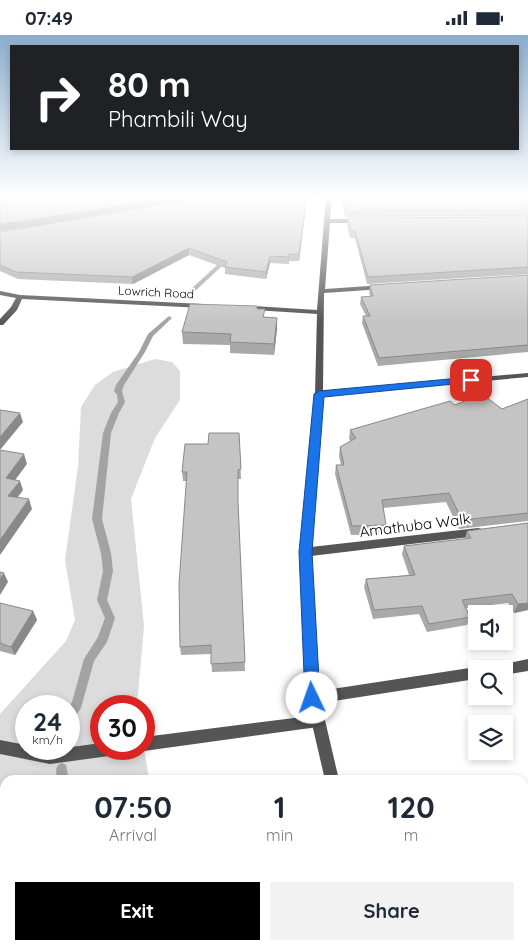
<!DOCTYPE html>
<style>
body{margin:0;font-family:Quicksand,sans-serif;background:#f2f2f3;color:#1f2937;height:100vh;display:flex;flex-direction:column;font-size:19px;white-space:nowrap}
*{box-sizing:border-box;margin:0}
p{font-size:16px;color:#747a83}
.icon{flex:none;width:28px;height:28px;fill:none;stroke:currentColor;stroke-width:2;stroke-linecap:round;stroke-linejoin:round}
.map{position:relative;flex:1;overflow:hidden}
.sheet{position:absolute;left:0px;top:740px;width:529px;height:175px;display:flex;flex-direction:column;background:#fff;border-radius:15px 15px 0 0;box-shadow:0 2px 8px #0003}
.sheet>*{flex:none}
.hud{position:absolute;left:10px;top:10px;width:509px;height:105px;border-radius:0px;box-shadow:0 2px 8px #0003;background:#202124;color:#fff;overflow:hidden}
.fabs{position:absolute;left:468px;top:570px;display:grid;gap:10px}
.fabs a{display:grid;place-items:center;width:45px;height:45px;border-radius:0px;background:#fff;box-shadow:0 2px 8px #0003;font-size:25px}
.speed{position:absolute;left:15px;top:660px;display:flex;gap:10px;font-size:25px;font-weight:700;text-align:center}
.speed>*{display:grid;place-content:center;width:65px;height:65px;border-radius:50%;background:#fff;box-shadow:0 2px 8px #0003;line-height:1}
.speed small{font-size:12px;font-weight:400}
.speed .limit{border:8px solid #d22;background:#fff;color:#111}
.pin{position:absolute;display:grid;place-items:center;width:42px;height:42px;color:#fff;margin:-21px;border-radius:10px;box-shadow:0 2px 8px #0006}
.me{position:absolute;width:55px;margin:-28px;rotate:357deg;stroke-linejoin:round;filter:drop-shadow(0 0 4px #0008)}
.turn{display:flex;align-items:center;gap:18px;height:105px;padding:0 15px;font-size:22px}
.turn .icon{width:65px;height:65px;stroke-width:2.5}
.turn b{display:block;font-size:35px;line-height:42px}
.eta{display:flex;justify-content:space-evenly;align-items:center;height:85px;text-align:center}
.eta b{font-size:30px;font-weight:800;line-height:35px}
.cta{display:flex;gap:10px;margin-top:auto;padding:10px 15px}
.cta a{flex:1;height:58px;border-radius:0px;background:#000;color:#fff;font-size:20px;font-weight:800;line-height:58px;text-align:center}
.cta a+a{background:#f2f2f3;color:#1f2937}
.status{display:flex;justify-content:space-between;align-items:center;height:35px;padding:0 25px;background:#fff;direction:ltr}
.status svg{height:14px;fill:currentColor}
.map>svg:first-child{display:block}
.green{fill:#dcdcdc;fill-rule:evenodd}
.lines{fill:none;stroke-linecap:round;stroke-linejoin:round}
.stream{fill:#a3a3a3;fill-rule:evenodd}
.lane{fill:#555;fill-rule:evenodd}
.street{fill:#555;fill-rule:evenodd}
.wall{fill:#a9a9a9}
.shaded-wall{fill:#898989}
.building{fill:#c4c4c4;stroke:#898989}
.route{fill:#1a73e8;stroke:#114b97}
.labels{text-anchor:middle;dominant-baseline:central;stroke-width:4;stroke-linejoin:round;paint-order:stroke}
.far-street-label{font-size:12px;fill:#000;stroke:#fff}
.street-label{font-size:15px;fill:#000;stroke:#fff}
</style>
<div class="status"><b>07:49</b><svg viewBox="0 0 49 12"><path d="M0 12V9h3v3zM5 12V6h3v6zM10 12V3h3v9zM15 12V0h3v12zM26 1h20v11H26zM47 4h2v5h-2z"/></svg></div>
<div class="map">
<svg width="528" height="915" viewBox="0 0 528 915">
<rect width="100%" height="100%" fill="#fff"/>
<path class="green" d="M155,324L172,327L180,336V365L155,403L131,464L144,591L137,671H101V714L144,713L149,745H5V910H131L130,915H0V679L66,606L75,585L65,525L78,432L81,372L95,350L113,337ZM26,671H69V714H26Z"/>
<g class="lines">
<g class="stream">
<path d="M223,222L228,223L220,233L194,257H190V255L216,231Z"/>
<path d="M169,281L172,283L153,301L145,317L124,350L122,356L125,367L119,378L111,398L102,484L111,518L113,536L107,565L115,583L107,607L94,626L81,673L73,685L69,686V671L72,667L84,624L98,602L105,583L97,565L103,536L101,518L92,484L103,398L111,378L118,367L117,360L114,356L116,350L139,317L148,299Z"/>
<path d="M62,728L66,730L69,745H57L56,734L58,730Z"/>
<path d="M5,884V900L0,902V886Z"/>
</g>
<g class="lane">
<path d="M318,680L323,682L325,686L323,690L318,692L144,716L139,714H144V702Z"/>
<path d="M0,705L26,710V714L50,715L101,708V714H116L114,719L109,721L50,729L0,719Z"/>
</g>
<g class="street">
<path d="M326,161H332L330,184H361L364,186L361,188H330L325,254L383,250L386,252L383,254L324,258L323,356L528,338V342L323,361L311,512L478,493L482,494L483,497L482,500L478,501L311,521L319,656L476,632L480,634H476V644L321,668L339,745H325L306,663L300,517L315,359L317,279L253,275L249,273L253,271L317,275Z"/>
<path d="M0,256L20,260L203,269L207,271L203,273L22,264L17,275L3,290H0V284L11,272L16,263L0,260Z"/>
<path d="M528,624V636L504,640V634H498L500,630Z"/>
<path d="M371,910H387L389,915H373Z"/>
</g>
</g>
<g class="wall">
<path d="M0,161L307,164L299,226H289V229L270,228L266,244L225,239V233L189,220L133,249L18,244L0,236V197L38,190Z"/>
<path d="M342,161H528V181L345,182L342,166Z"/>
<path d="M528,182V239L367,249L355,203H350L347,190L348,183Z"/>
<path d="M528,240V317L378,331L362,288L363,281H366L360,269L361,262L370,261L369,257L370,250Z"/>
<path d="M257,274L265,282L277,283V294L274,320L230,318V310L183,309L182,297Z"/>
<path d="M528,364V487V486L459,494L446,467L383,473L386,490L384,499L351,500L335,439L336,430H341L339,421L340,412L351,406L349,404L350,395L455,370L502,374Z"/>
<path d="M239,398L241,444H238V475L245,636L212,637L211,619L181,620L180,612L187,446H183L182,437L208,409Z"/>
<path d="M467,496L528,575L514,578L508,568L466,573L470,582L467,590L427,597L419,579L373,584L364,552L366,544L409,540L402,519L404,511L465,504Z"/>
<path d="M0,568L33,576L37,585L15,620L0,616Z"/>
<path d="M528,778V822L524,817V783Z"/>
<path d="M528,907V915H522Z"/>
</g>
<g class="shaded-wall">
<path d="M188,161H231L0,196V189Z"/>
<path d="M307,161V164L299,226V219Z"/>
<path d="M189,213V220L133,249L132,242Z"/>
<path d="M270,221V228L266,244V237Z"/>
<path d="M277,283V294L274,320V309Z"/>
<path d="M20,378L23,387L0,415V402Z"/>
<path d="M24,419L27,429L10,452L6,443Z"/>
<path d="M20,446L23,455L12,470L8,461Z"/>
<path d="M29,464L32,474L0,520V505Z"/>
<path d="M4,538L8,547L0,560V544Z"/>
<path d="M528,568V575L514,578L518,569Z"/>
<path d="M33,576L37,585L15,620L11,612Z"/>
</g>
<g class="building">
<path d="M0,161H188L0,189Z"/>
<path d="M211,161H307L299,219H289V222L270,221L266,237L225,232L227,227L189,213L132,242L16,237L0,230V197Z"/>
<path d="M343,161H528V175L346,176Z"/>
<path d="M528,182V232L368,242L355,196H351L348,183Z"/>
<path d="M528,240V310L379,323L363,281H370L361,262L373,261L370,250Z"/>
<path d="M190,269L257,271V274H265L263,282L277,283L274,309L230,307L231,299L182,297Z"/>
<path d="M482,359L502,374L528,364V478L462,485L449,458L382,465L386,490L352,491L336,430H344L340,412L356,403L350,395L450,366L455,370Z"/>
<path d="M0,375L20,378L0,402Z"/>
<path d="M209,398H239L241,434L238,435V466L245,627L211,629V610L180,612L179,549L187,437H182L185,409H208Z"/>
<path d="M0,415L24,419L6,443L20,446L8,461L29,464L0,505Z"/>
<path d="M528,488V568L518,569L512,559L462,565L470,582L429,589L422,571L374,575L366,544L415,540L404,511L471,503L467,496Z"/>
<path d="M0,537L4,538L0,544Z"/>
<path d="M0,568L33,576L11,612L0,608Z"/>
<path d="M528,778V807L524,803V783Z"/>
<path d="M528,910V915H524Z"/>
</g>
<linearGradient id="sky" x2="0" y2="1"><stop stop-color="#8cadcc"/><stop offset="0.56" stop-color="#fff"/><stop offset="1" stop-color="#fff" stop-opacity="0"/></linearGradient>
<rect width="528" height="289" fill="url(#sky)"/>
<path class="route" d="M471,342L476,345L474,347L324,362L312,517L320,663L318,668L312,670L307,668L305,663L299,517L314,359L319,356Z"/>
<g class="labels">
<g class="far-street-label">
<text transform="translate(156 257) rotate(3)">Lowrich Road</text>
</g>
<g class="street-label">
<text transform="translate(415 490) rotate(-7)">Amathuba Walk</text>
</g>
</g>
</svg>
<div class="fabs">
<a><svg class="icon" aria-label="sound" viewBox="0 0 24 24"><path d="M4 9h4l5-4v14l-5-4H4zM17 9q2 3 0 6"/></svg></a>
<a><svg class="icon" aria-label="search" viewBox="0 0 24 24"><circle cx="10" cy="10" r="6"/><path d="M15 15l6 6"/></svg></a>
<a><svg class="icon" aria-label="layers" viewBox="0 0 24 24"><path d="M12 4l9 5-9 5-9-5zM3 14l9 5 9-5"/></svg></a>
</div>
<div class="speed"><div>24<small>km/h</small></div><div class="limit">30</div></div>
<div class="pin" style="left:471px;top:345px;background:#d93025"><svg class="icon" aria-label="arrive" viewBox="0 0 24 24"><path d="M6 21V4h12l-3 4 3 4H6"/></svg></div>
<svg class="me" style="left:312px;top:663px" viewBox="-20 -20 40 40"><circle r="19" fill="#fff"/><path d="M0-13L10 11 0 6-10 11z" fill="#1a73e8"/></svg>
<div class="hud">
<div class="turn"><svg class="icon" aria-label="right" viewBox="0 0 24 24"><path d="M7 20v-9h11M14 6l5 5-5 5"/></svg><div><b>80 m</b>Phambili Way</div></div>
</div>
<section class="sheet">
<div class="eta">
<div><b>07:50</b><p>Arrival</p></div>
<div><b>1</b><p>min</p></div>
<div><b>120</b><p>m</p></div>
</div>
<div class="cta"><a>Exit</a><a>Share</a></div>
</section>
</div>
